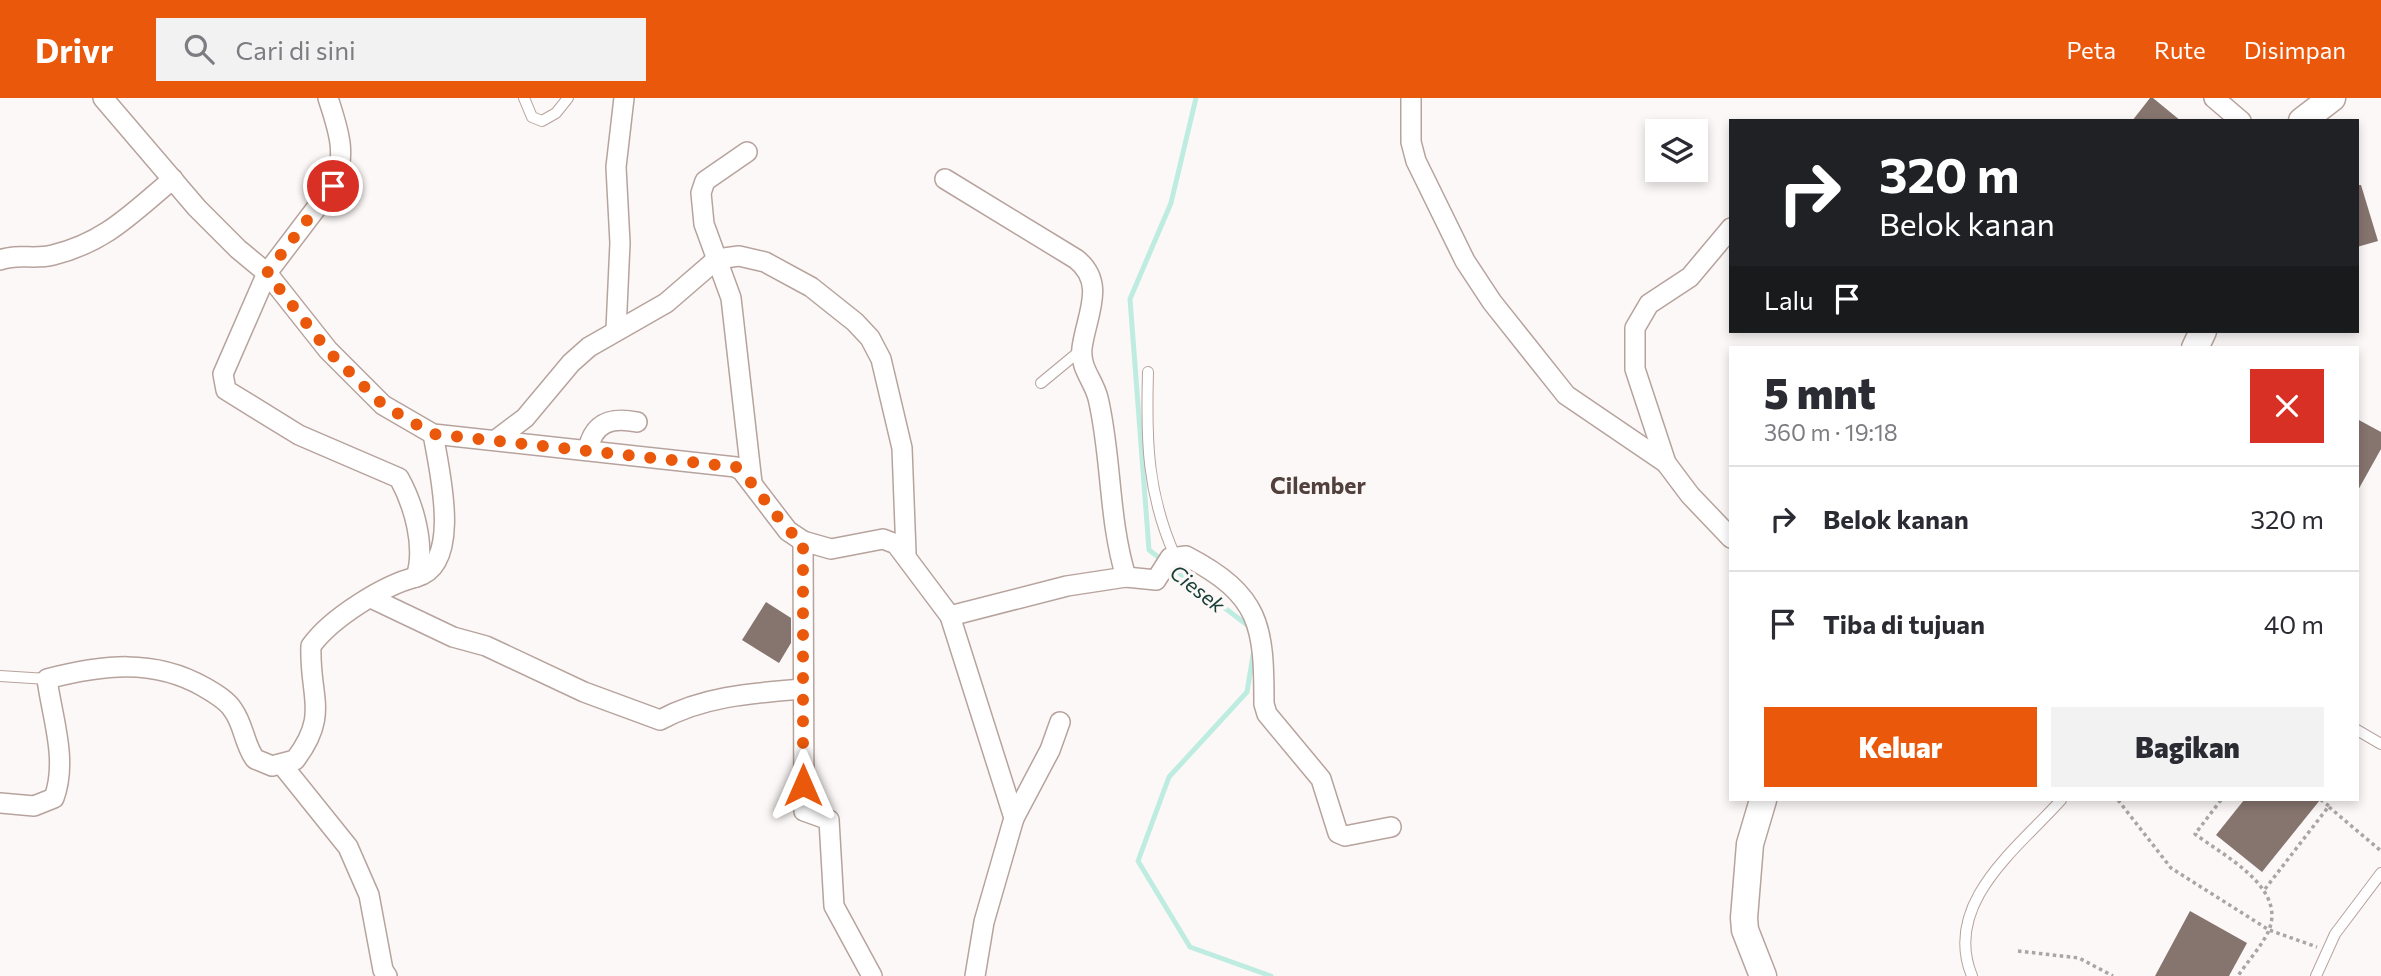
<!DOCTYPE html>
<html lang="id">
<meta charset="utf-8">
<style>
body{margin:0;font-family:Commissioner,sans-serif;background:#f2f2f3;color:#2b2b33;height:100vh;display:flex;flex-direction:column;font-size:26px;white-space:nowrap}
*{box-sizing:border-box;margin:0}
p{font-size:23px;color:#7c7c81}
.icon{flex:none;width:38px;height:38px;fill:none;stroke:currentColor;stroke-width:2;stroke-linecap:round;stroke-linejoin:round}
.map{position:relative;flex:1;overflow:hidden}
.drawer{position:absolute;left:1729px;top:248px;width:630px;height:455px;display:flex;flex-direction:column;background:#fff;border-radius:0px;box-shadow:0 4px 10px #0003}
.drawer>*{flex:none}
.hud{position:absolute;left:1729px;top:21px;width:630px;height:214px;border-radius:0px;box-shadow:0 4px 10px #0003;background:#202124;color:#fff;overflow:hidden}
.buttons{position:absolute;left:1645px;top:21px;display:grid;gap:14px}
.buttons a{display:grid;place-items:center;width:63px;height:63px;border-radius:0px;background:#fff;box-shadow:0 4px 10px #0003;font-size:35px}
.pin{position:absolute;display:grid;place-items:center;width:60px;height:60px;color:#fff;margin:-30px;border:4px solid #fff;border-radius:50%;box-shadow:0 2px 7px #0007}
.me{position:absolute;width:77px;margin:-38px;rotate:0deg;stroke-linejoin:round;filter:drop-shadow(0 0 5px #0008)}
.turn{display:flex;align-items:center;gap:24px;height:147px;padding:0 35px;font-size:32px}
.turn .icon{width:91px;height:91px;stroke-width:2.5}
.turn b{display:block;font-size:49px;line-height:60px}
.then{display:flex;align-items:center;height:66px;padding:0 35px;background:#0003;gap:14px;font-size:26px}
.round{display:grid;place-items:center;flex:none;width:74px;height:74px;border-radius:0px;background:#f2f2f3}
.overview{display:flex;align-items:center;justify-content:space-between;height:119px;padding:0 35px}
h1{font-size:42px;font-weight:800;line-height:52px}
.action{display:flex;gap:14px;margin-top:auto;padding:14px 35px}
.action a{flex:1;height:80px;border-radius:0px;background:#ea580c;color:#fff;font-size:28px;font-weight:800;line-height:80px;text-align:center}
.action a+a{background:#f2f2f3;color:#2b2b33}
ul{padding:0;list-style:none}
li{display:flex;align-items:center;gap:21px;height:105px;padding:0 35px;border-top:2px solid #e1e1e2}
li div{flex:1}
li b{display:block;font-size:26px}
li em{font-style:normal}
header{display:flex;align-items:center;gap:42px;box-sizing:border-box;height:98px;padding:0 35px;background:#ea580c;color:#fff}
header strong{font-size:33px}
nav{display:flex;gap:38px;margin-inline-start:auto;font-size:24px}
.search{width:490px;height:63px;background:#f2f2f3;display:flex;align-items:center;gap:18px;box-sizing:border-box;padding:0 24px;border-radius:0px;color:#7c7c81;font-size:26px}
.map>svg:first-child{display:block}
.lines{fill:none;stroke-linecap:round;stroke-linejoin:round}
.stream{stroke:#bfece1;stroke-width:5}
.building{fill:#86746e}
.lane-casing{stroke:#b7a39d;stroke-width:12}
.street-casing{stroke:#b7a39d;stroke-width:22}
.secondary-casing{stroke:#b7a39d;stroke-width:29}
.path{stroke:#aba5a4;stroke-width:3.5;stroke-dasharray:3.5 3.5;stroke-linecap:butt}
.lane{stroke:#fff;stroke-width:10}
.street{stroke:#fff;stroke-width:19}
.secondary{stroke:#fff;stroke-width:26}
.route{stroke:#ea580c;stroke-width:12;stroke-dasharray:0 21.6}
.labels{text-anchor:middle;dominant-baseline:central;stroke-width:7;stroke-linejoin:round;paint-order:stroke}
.water-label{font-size:21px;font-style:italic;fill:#153d36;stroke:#fcf8f7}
.quarter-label{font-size:23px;font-weight:bold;fill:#51403b;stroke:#fcf8f7}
</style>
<header>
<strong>Drivr</strong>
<div class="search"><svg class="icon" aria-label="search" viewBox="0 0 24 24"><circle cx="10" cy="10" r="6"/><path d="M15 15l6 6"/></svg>Cari di sini</div>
<nav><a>Peta</a><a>Rute</a><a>Disimpan</a></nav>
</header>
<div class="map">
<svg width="2381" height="878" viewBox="0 0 2381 878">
<rect width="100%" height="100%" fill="#fcf8f7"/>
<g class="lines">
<g class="stream">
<path d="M1196,0L1171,105L1130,201L1149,452L1251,530"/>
<path d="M1254,551L1247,594L1169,679L1138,763L1190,849L1271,878"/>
</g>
</g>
<g class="building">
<path d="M2150,0H2153L2181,23H2132Z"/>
<path d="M2357,87H2361L2378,143L2357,149Z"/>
<path d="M2357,321L2381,334V351L2357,394Z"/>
<path d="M766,504L791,520V545L779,565L742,542Z"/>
<path d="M2244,702H2320L2262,774L2216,737Z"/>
<path d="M2190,813L2247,845L2229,878H2155Z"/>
</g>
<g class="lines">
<g class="lane-casing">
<g id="lane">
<path d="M524,0L532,19L542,23L556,15L568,0"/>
<path d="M1148,274C1146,342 1147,395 1175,458"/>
<path d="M1041,285L1081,252"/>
<path d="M0,578L47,581"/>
<path d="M2357,632L2381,646"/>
<path d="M1972,878C1942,805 2018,750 2061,702"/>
<path d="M2316,878L2335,836L2381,775"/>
</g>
</g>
<g class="street-casing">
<g id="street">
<path d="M103,0L197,110L238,151L267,175L328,252L383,307L433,336L736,369L742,373L788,433L803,443L831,451L883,441L896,446L950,518L1014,720L984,824L975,878"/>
<path d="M1411,0V44L1416,63L1465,163L1492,204L1566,297L1666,365L1690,397L1731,440"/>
<path d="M2214,0L2241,23"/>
<path d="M747,54L705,83L701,95L704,126L731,200L752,385"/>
<path d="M945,81L1076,161C1107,185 1086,218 1082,250C1080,271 1093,281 1098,300C1112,359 1108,420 1126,479"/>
<path d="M0,162C18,155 33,162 53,157C106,144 132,115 173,81"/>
<path d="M616,232L620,145L616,69L624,0"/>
<path d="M497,341L525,320L571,265L589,249L666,205L717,161L739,158L765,164L811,189L855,224L870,240L881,261L902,350L906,455"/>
<path d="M588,351C594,324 611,319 637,324"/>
<path d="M1666,365L1635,271V230L1649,206L1690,179L1731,130"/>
<path d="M803,443L804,713L829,722L834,808L872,878"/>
<path d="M416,479C463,467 439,371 433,336"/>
<path d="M371,500L453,539L486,548L584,594L660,622C704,598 753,595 803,591"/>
<path d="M950,518L1067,488L1126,479L1156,482L1170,460L1186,458C1261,497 1264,528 1264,606L1267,616L1321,681L1338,735L1345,738L1391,729"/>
<path d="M283,668L348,749L369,797L383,872L387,878"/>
<path d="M0,705L34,708L54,700C68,662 52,619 47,581C102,567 153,560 204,589C214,595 227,602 233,612C244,627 244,646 255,661L272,668L295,662C330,616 309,599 311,548C331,520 384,487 416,479C426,449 414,407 399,380L299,337L226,292L223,276L267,175L333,88C348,57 338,31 328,0"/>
<path d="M1014,720L1050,652L1060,624"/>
</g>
</g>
<g class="secondary-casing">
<g id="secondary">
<path d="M2302,23L2332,0"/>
<path d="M2195,250L2203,233"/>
<path d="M1763,702L1750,746L1744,820L1745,832L1763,878"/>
</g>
</g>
<g class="path">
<path d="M2118,702L2171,770L2269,832L2317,849"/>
<path d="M2221,702L2195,736C2224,758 2286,789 2269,832C2262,848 2247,864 2238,878"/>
<path d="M2329,709L2381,753"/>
<path d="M2265,791L2329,708L2321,702"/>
<path d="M2018,853L2079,860L2113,878"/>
</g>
<use href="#lane" class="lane"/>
<use href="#street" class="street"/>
<use href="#secondary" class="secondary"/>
</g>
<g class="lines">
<path class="route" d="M333,88L267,175L328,253L383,307L433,336L736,369L742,373L788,432L803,443V687"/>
</g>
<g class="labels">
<g class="water-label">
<text transform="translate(1198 490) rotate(38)">Ciesek</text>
</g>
<g class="quarter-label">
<text x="1318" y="387">Cilember</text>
</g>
</g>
</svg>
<div class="buttons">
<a><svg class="icon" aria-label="layers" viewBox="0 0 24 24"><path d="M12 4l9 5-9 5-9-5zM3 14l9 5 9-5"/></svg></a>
</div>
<div class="pin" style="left:333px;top:88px;background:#d93025"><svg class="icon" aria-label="arrive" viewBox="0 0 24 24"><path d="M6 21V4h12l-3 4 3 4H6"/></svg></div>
<svg class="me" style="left:803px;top:687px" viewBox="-20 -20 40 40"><path d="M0-17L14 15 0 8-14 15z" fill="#ea580c" stroke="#fff" stroke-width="4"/></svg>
<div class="hud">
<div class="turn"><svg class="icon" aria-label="right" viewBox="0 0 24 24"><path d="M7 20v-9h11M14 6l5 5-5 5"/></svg><div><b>320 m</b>Belok kanan</div></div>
<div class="then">Lalu<svg class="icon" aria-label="arrive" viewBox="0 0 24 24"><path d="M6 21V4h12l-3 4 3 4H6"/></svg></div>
</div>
<section class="drawer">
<div class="overview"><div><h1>5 mnt</h1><p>360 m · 19:18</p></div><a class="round" style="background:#d93025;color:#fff"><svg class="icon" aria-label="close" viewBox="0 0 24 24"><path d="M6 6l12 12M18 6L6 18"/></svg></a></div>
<ul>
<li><svg class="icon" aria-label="right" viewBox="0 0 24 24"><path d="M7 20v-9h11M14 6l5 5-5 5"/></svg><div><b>Belok kanan</b></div><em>320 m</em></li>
<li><svg class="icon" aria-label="arrive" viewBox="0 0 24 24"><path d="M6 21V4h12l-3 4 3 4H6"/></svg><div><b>Tiba di tujuan</b></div><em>40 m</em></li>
</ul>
<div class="action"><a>Keluar</a><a>Bagikan</a></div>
</section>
</div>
